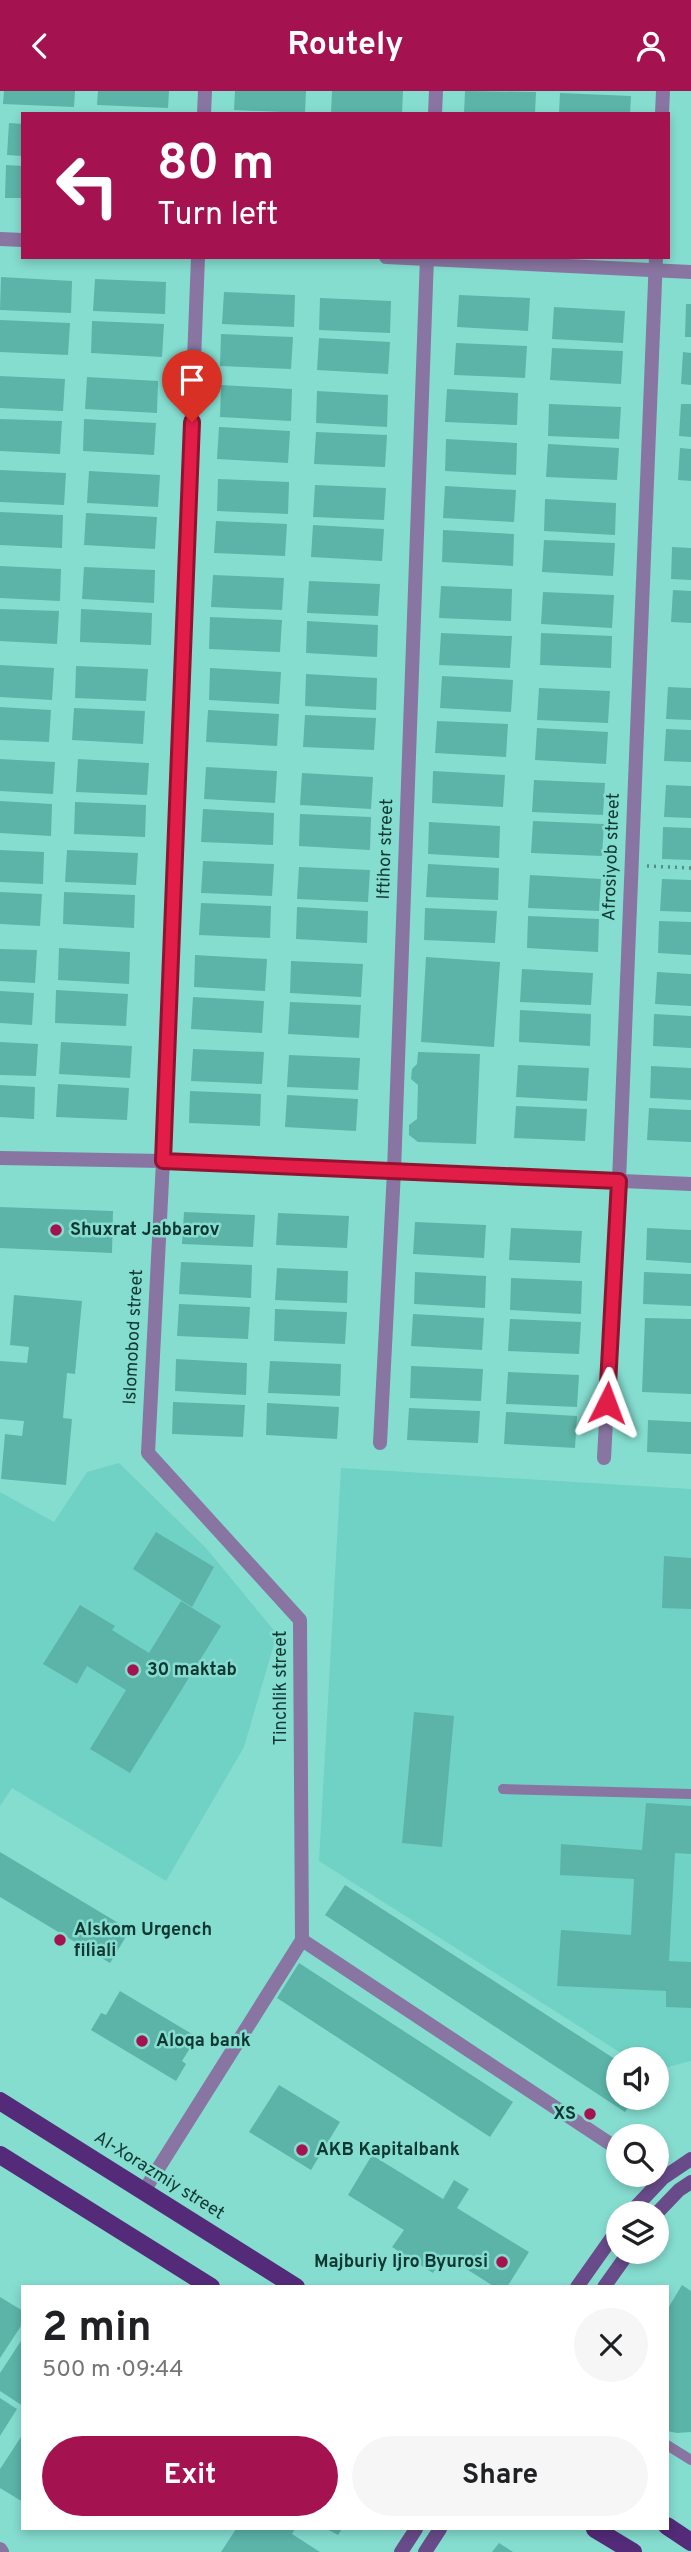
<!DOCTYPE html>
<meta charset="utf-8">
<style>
body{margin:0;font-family:Overpass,sans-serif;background:#f6f6f6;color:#202124;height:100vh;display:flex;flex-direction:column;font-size:26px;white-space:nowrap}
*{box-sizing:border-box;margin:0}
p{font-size:23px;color:#757577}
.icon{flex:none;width:38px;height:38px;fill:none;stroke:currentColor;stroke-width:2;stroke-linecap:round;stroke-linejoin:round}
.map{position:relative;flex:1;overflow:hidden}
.drawer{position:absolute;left:21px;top:2194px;width:648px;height:245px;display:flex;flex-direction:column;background:#fff;border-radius:0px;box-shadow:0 4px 10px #0003}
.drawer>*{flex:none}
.top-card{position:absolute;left:21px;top:21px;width:649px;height:147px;border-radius:0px;box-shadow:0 4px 10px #0003;background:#a51250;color:#fff;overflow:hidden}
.buttons{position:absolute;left:606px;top:1956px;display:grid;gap:14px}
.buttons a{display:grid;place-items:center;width:63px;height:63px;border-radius:50%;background:#fff;box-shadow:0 4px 10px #0003;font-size:35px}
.pin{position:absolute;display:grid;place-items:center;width:60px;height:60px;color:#fff;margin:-72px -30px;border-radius:50% 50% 50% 0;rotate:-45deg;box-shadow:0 0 7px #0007}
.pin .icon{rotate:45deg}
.me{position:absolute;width:77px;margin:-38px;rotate:3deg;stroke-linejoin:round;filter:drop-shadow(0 0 5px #0008)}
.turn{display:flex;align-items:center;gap:24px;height:147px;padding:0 21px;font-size:32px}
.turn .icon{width:91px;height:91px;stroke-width:2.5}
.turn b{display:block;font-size:49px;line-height:60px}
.round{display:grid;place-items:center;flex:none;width:74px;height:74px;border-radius:37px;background:#f6f6f6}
.overview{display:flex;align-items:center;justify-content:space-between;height:119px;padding:0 21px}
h1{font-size:42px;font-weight:700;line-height:52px}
.action{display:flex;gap:14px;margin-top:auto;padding:14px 21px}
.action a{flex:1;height:80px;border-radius:42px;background:#a51250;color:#fff;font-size:28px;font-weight:700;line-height:80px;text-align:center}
.action a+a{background:#f6f6f6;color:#202124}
header{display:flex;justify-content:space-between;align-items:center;height:91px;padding:0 21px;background:#a51250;color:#fff;font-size:32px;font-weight:700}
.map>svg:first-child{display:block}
.built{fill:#6fd2c4}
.building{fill:#5cb4a8}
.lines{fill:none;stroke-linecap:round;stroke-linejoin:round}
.path{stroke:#4e8f85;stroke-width:3.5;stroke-dasharray:2 5;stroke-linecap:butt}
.lane{stroke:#8875a1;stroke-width:10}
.street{stroke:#8875a1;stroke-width:14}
.secondary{stroke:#694b8a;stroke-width:14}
.primary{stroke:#532b79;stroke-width:18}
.route-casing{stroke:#92132f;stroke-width:18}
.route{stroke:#e11d48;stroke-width:12}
.poi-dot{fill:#a51250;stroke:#85ddd0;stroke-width:2.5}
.labels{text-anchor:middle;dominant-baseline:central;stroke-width:5;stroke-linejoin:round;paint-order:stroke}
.street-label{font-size:18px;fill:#113732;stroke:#85ddd0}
.poi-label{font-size:18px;font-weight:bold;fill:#113732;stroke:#85ddd0;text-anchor:start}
</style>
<header><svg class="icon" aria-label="back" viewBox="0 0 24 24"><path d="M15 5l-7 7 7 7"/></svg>Routely<svg class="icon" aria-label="person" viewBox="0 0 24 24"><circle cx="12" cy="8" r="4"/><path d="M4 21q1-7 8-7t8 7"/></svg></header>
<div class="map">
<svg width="691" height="2461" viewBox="0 0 691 2461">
<rect width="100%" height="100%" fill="#85ddd0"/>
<g class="built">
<path d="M119,1372L206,1457L277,1543L244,1656L166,1790L12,1697L0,1715V1401L54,1431L87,1381Z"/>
<path d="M341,1377L691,1398V1970L656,1979V1969H632L319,1770Z"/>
</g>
<g class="building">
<path d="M4,0H75L74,16L3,13Z"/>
<path d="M98,0H169L168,17L97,14Z"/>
<path d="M235,0H306L305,22L234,19Z"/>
<path d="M332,0H403L402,23H331Z"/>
<path d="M465,0L536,1L535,23H464Z"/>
<path d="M560,2L631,5L630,23H559Z"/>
<path d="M9,32L23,33V65L7,64Z"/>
<path d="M6,74L23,75V107H5Z"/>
<path d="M1,186L72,190L71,222L0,219Z"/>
<path d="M95,188L166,191L165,223L93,220Z"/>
<path d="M224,201L295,204L294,236L222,233Z"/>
<path d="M459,204L530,207L528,240L457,236Z"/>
<path d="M320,207L391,210L390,242L319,239Z"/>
<path d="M686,213H691V246H685Z"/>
<path d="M554,216L625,220L623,252L552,248Z"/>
<path d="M0,229L70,232L68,264L0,261Z"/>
<path d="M92,230L164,233L162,266L91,262Z"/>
<path d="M221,243L293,246L291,278L220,275Z"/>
<path d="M319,247L390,251L388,283L317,279Z"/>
<path d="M456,252L527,255L525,287L454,284Z"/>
<path d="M552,257L623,260L621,293L550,289Z"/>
<path d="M683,261L691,262V294L681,293Z"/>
<path d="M0,285L65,288L63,320L0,317Z"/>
<path d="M87,286L158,290L157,322L85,318Z"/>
<path d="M221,294L292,298L291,330L220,326Z"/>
<path d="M447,298L518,302L517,334L445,331Z"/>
<path d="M317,300L388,304L387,336L316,332Z"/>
<path d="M549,313L621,316L619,348L548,345Z"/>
<path d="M681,313H691V346L679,345Z"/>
<path d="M0,328L62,330L60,363L0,360Z"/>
<path d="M84,328L156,332L154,364L83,360Z"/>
<path d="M219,336L290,340L288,372L217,368Z"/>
<path d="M316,341L387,344L385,376L314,373Z"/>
<path d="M446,348L517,352L516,384L445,380Z"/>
<path d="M548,353L619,357L617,389L546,386Z"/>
<path d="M680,357L691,358V390L678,389Z"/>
<path d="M0,379L66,382L64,414L0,411Z"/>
<path d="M89,380L160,384L158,416L87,412Z"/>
<path d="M218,388L289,391L288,423L217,420Z"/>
<path d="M315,394L386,397L384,429L313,426Z"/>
<path d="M445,395L516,399L514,431L443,427Z"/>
<path d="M545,408L616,412L615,444L544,440Z"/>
<path d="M0,421L63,424L62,457L0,454Z"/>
<path d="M86,422L157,426L155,458L84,454Z"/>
<path d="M216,430L287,433L285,465L214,462Z"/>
<path d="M313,434L384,438L382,470L311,466Z"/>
<path d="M443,439L514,443L513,475L442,471Z"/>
<path d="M544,449L615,452L613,485L542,481Z"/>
<path d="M672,456L691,457V489L671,488Z"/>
<path d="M0,475L61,478L60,510L0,507Z"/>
<path d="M84,476L155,479L154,512L82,508Z"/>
<path d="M213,484L284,487L282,519L211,516Z"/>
<path d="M309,490L380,493L378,525L307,522Z"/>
<path d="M441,495L512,498L511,530L439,527Z"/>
<path d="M673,499L691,500V532L671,531Z"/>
<path d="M543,501L614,504L612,537L541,533Z"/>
<path d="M0,518L59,520L57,553L0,550Z"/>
<path d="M81,518L152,522L151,554L80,551Z"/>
<path d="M210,526L282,529L280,561L209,558Z"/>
<path d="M307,530L378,534L377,566L306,562Z"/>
<path d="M441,542L512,545L510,577L439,574Z"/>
<path d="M541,542L612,545L611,577L540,574Z"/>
<path d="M0,574L54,577L52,609L0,606Z"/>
<path d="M76,575L148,578L146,610L75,607Z"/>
<path d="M210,577L281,581L279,613L209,609Z"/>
<path d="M306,583L377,587L376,619L305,615Z"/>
<path d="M442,585L513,589L511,621L440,617Z"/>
<path d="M668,596L691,597V629L666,628Z"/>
<path d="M539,597L610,600L608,632L537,629Z"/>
<path d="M0,616L51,619L49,651L0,649Z"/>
<path d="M74,617L145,620L143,653L72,649Z"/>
<path d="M208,619L279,623L277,655L206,651Z"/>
<path d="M305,624L376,627L374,659L303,656Z"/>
<path d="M437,630L508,633L506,666L435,662Z"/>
<path d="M537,637L608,641L606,673L535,669Z"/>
<path d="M666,638L691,639V671L664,670Z"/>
<path d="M0,668L55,671L53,703L0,700Z"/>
<path d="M78,668L149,672L147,704L76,701Z"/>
<path d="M206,676L277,680L275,712L204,708Z"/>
<path d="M433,680L505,684L503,716L432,712Z"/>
<path d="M302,682L373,686L371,718L300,714Z"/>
<path d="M534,689L605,692L603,724L532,721Z"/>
<path d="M666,694L691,695V727L664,726Z"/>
<path d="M0,710L52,713L51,745L0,742Z"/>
<path d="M75,711L146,714L145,746L74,743Z"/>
<path d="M203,718L274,722L273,754L201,751Z"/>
<path d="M300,723L371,726L370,759L299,755Z"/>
<path d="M533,730L604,733L602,765L531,762Z"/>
<path d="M429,731L500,735L499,767L428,763Z"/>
<path d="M663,736L691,737V769L662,768Z"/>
<path d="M0,759L44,761L43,793L0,791Z"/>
<path d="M67,759L138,762L136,794L65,791Z"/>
<path d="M203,770L274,773L272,805L201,802Z"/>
<path d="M428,773L499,777L498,809L426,806Z"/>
<path d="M299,776L370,779L368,811L297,808Z"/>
<path d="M530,784L601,788L599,820L528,817Z"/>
<path d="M662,788L691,789V821L660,820Z"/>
<path d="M0,801L42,803L40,835L0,833Z"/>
<path d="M64,801L135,804L134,837L63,833Z"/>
<path d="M201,812L271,815L270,847L199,844Z"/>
<path d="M297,816L368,820L367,852L296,848Z"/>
<path d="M425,817L497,820L495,852L424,849Z"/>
<path d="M528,825L599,828L598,861L527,857Z"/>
<path d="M659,830L691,831V864L658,862Z"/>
<path d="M59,857L130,861L129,893L58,889Z"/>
<path d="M0,858L37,859L35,892L0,890Z"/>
<path d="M195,864L267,868L265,900L194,896Z"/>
<path d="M426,866L500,871L494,956L421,951Z"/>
<path d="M291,870L363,873L361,906L290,902Z"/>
<path d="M522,878L593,882L591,914L520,911Z"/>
<path d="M657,881L691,883V915L655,913Z"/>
<path d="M56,899L128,903L126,935L55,932Z"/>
<path d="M0,900L34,902L32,934L0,932Z"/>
<path d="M193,906L264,910L262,942L191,938Z"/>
<path d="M290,911L361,914L359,947L288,943Z"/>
<path d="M520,919L591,923L590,955L519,951Z"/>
<path d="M654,923L691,925V957L653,955Z"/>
<path d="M0,951L38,953L36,985L0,984Z"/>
<path d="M61,951L132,955L130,987L59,983Z"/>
<path d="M193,958L264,961L262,993L191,990Z"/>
<path d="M418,961L480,963L476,1053L418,1051L409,1044V1034L417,1028L418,994L411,988L412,978L417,973Z"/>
<path d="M289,964L360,967L358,999L287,996Z"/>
<path d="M518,974L589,977L587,1010L516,1006Z"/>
<path d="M651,975L691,977V1009L650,1007Z"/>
<path d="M58,993L129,997L127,1029L56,1026Z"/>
<path d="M0,994L35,996L34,1028L0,1026Z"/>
<path d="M190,1000L261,1003L260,1035L189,1032Z"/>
<path d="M287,1004L358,1008L356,1040L285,1036Z"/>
<path d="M516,1015L587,1018L585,1050L514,1047Z"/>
<path d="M649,1017L691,1019V1051L647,1049Z"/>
<path d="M0,1116L113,1120L112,1162L0,1157Z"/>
<path d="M184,1121L255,1124L253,1156L182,1153Z"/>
<path d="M278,1122L349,1125L347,1157L276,1154Z"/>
<path d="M415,1131L486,1134L484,1167L413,1163Z"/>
<path d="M511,1137L582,1140L580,1172L509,1169Z"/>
<path d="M647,1137L691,1139V1172L646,1169Z"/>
<path d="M181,1171L252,1174L251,1207L179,1203Z"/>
<path d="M277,1177L348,1180L347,1212L275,1209Z"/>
<path d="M415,1181L486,1185L485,1217L414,1213Z"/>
<path d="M644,1181L691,1183V1215L643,1213Z"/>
<path d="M511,1187L582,1190L581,1223L510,1219Z"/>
<path d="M14,1204L82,1210L75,1283L67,1282L63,1327L72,1328L66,1394L1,1388L5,1343L22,1345L24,1330L0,1328V1270L27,1272L29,1256L10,1254Z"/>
<path d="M179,1213L250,1216L248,1248L177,1245Z"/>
<path d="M275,1218L347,1221L345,1253L274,1250Z"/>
<path d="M413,1223L484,1227L482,1259L411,1255Z"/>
<path d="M645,1227L691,1228V1303L642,1301Z"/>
<path d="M510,1228L581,1231L579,1263L508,1260Z"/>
<path d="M176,1268L247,1272L246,1304L175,1300Z"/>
<path d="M270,1270L341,1273L340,1305L268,1302Z"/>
<path d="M411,1275L483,1278L481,1310L410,1307Z"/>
<path d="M508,1281L579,1284L577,1316L506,1313Z"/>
<path d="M173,1311L245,1314L243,1346L172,1343Z"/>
<path d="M267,1312L339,1316L337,1348L266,1344Z"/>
<path d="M409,1317L480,1320L478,1352L407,1349Z"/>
<path d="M506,1321L577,1325L575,1357L504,1353Z"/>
<path d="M648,1329L691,1331V1363L647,1361Z"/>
<path d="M156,1441L214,1476L192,1516L133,1478Z"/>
<path d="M664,1465L691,1467V1518L662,1517Z"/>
<path d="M181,1510L221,1535L130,1682L90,1658L126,1599L87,1575L77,1593L43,1573L80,1514L115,1535L112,1539L149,1562Z"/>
<path d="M414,1621L454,1625L442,1756L402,1752Z"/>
<path d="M646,1712L691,1715V1763L675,1762L669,1870L691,1871V1917L666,1916V1900L557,1895L561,1839L631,1844L634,1788L560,1784L561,1753L642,1759Z"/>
<path d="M0,1761L130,1839L110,1872L0,1806Z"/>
<path d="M345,1794L618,1970V2007H634L625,2021L325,1824Z"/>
<path d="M299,1872L513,2011L490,2046L277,1907Z"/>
<path d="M120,1900L197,1946L182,1970L186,1973L176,1990L91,1939L101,1922L106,1924Z"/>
<path d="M279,1994L340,2031L311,2079L249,2041Z"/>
<path d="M372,2064L443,2108L454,2089L469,2098L457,2117L529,2161L507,2196H495L444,2164L433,2182L392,2156L404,2139L348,2104Z"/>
<path d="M682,2194L691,2200V2341L677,2342L667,2340V2219Z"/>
<path d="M0,2206L23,2220V2232L0,2267Z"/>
<path d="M23,2247V2315L0,2300V2282Z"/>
<path d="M0,2307L17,2318L0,2345Z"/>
<path d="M23,2343V2411L0,2397V2378Z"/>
<path d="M236,2438H295L292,2443L320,2461H221Z"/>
<path d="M327,2438H342L338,2444Z"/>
<path d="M499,2452L513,2461H492Z"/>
</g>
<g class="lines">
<path class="path" d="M647,775L691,777"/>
<g class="lane">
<path d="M503,1698L691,1703"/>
<path d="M667,2354L691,2369"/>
</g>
<g class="street">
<path d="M204,23L205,0"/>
<path d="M435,23L436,0"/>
<path d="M662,23L663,0"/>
<path d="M0,148L23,149"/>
<path d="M386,166L691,181"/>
<path d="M0,1067L163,1070L691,1093"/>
<path d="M380,1352L394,1080L427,166"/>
<path d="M604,1367L619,1090L656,166"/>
<path d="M302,1849L618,2058"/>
<path d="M144,2100L302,1849L300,1529L148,1362L163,1070L198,166"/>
<path d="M0,2458L2,2461"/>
</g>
<g class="secondary">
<path d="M629,2123L663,2087L691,2068"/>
<path d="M656,2123L679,2099L691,2091"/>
<path d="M577,2196L618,2138"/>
<path d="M604,2196L629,2161"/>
<path d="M401,2461L416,2438"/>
<path d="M425,2461L440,2438"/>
</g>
<g class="primary">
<path d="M0,2010L296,2196"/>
<path d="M0,2064L211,2196"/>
<path d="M667,2435L691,2451"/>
<path d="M595,2438L633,2461"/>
</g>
</g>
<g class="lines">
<g class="route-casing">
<path id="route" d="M192,331L163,1070L619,1090L607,1312"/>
</g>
<use href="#route" class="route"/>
</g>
<g class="poi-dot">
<circle cx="56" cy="1139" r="7"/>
<circle cx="133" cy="1579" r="7"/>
<circle cx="60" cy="1849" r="7"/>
<circle cx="142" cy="1950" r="7"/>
<circle cx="590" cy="2023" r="7"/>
<circle cx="302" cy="2059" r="7"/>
<circle cx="502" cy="2171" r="7"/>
</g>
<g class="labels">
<g class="street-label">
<text transform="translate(386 758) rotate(-88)">Iftihor street</text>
<text transform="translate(612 766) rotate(-88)">Afrosiyob street</text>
<text transform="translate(134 1246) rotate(-87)">Islomobod street</text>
<text transform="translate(281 1597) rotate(-90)">Tinchlik street</text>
<text transform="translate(159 2085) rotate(32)">Al-Xorazmiy street</text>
</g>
<g class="poi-label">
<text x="70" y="1139">Shuxrat Jabbarov</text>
<text x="147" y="1579">30 maktab</text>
<text x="74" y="1839">Alskom Urgench<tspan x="74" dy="21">filiali</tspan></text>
<text x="156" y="1950">Aloqa bank</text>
<text x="576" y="2023" text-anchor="end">XS</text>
<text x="316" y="2059">AKB Kapitalbank</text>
<text x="488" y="2171" text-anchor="end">Majburiy Ijro Byurosi</text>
</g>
</g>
</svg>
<div class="buttons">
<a><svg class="icon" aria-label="sound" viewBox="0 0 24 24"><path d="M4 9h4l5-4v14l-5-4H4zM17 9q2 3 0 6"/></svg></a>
<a><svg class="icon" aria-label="search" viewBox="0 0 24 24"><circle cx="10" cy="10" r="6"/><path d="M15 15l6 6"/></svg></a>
<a><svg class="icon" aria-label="layers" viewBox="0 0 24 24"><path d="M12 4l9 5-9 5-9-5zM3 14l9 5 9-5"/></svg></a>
</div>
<div class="pin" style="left:192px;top:331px;background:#d93025"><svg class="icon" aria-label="arrive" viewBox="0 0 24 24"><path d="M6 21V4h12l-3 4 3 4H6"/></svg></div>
<svg class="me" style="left:607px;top:1312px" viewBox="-20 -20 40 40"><path d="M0-17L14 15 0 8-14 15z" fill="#e11d48" stroke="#fff" stroke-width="4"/></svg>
<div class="top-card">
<div class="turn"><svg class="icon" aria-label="left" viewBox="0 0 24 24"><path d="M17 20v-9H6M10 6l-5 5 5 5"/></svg><div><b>80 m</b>Turn left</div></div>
</div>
<section class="drawer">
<div class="overview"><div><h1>2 min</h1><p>500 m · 09:44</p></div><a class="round"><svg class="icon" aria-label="close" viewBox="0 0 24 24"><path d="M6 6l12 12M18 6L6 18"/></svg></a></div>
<div class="action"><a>Exit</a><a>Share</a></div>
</section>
</div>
